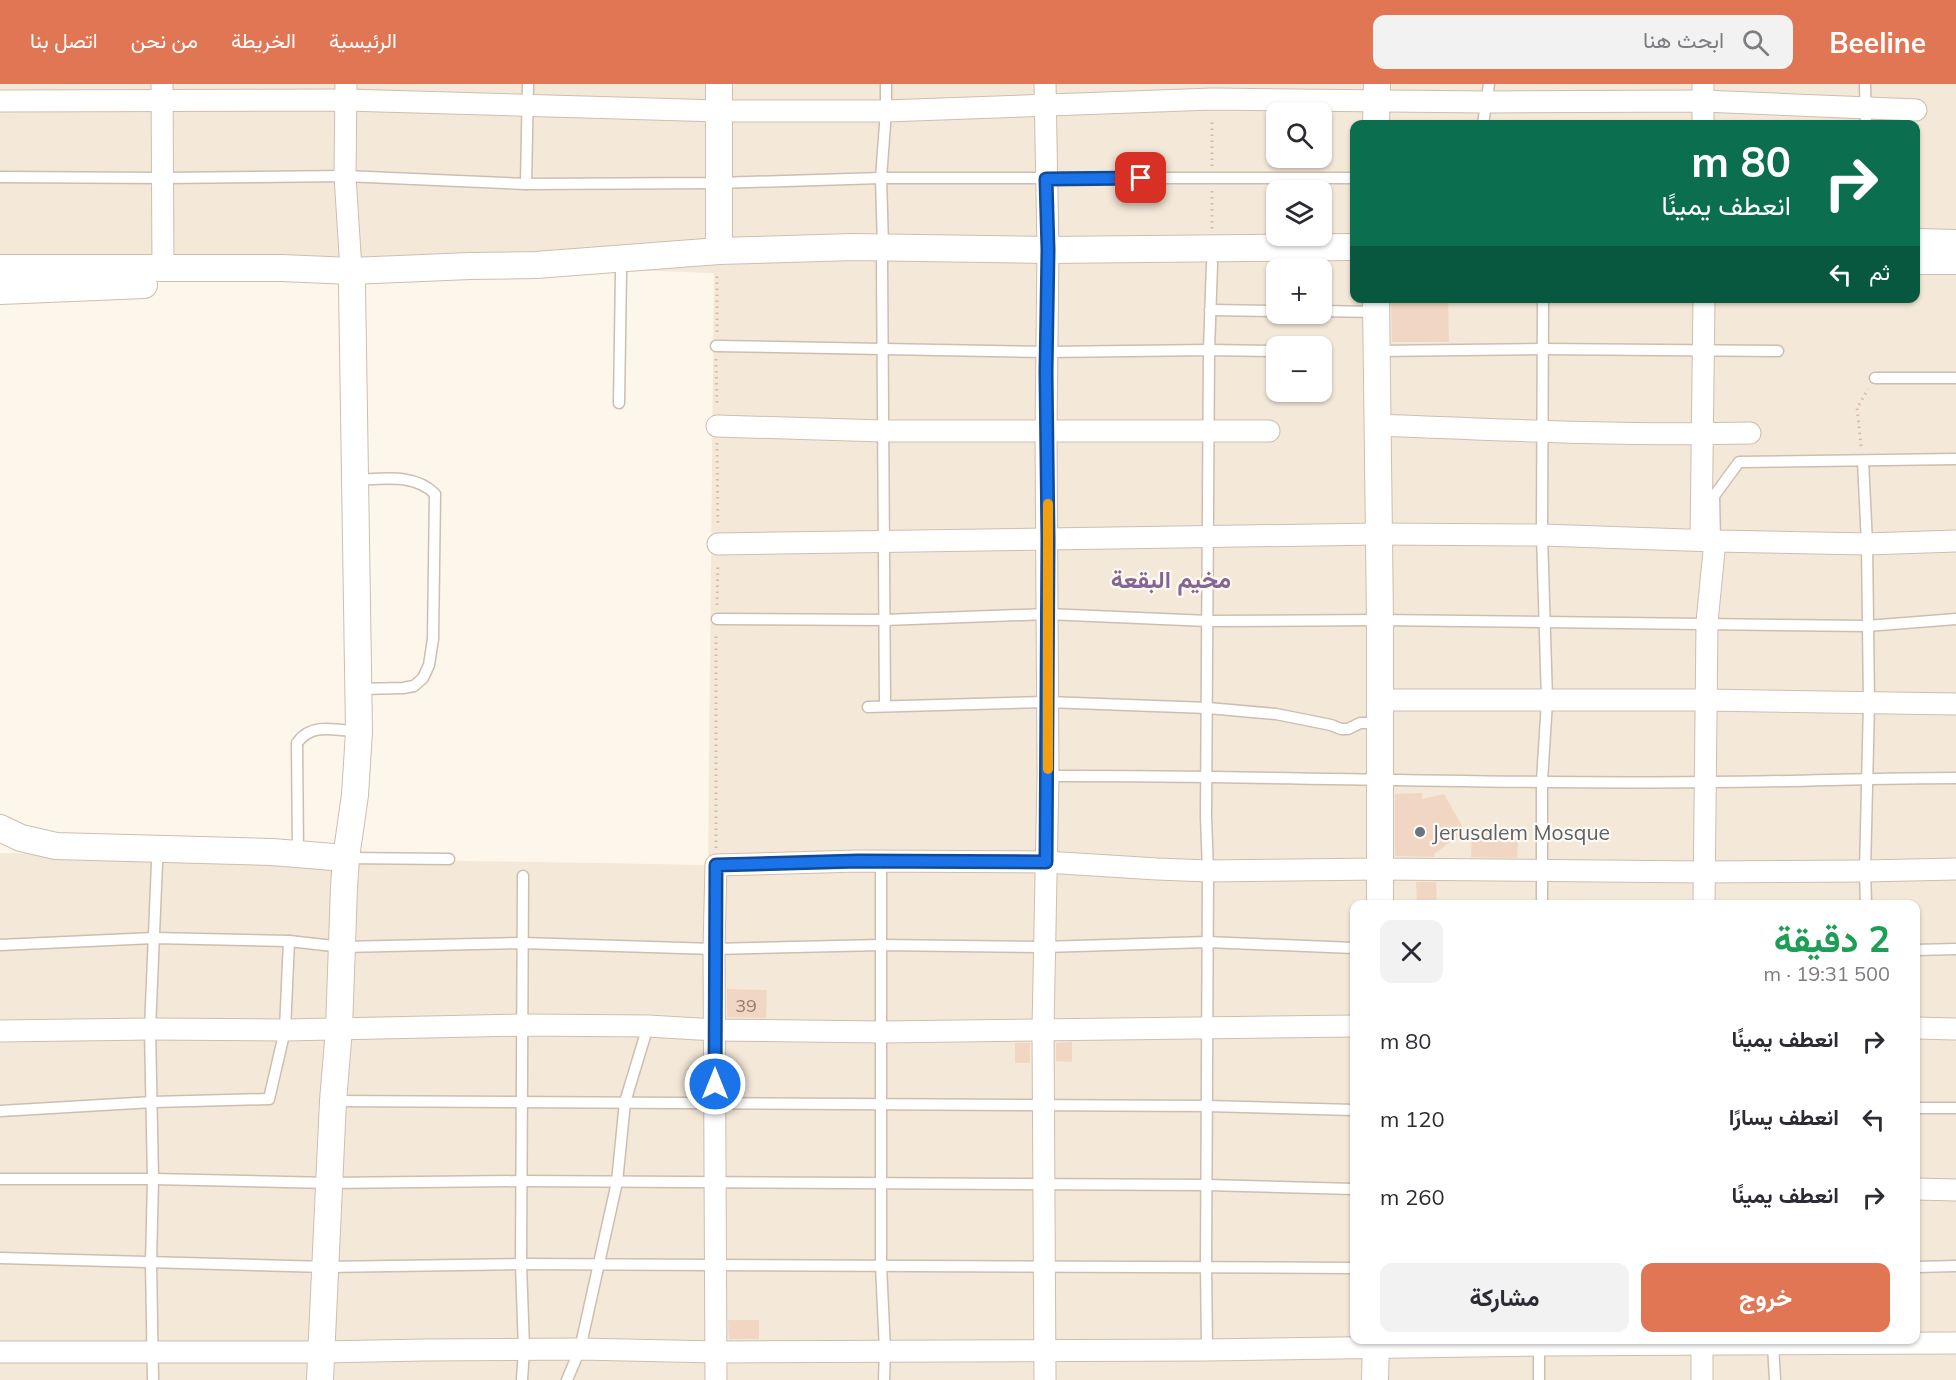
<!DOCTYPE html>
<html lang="ar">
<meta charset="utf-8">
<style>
body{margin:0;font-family:Mulish,Vazirmatn,sans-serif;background:#f2f2f3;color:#2b2b33;direction:rtl;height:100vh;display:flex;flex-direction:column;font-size:22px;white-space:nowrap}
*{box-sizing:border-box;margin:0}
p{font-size:20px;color:#7c7c81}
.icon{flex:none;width:33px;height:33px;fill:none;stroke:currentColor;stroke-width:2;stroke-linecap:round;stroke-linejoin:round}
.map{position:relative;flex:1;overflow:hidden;direction:ltr}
.side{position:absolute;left:1350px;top:816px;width:570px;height:444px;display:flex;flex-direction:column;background:#fff;border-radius:12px;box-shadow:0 2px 4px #0004;direction:rtl}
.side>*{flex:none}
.hud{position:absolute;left:1350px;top:36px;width:570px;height:183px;border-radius:12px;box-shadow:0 2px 4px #0004;direction:rtl;background:#0b6e4f;color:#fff;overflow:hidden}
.controls{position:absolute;left:1266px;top:18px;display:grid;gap:12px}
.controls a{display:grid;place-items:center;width:66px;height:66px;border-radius:12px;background:#fff;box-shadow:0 2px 4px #0004;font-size:30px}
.pin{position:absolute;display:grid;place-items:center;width:51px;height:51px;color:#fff;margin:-26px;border-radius:12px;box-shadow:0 3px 9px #0006}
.me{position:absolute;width:66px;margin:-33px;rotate:0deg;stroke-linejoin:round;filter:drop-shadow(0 0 4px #0008)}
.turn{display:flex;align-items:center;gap:21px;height:126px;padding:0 30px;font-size:27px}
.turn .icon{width:78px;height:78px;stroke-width:2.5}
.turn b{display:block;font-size:42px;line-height:51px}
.then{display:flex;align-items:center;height:57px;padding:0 30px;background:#0003;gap:12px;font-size:22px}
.round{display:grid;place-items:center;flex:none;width:63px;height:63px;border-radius:12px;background:#f2f2f3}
.overview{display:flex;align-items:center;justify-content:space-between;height:102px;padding:0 30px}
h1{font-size:36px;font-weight:700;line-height:45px;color:#1e9e55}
.action{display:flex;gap:12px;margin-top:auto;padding:12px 30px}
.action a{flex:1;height:69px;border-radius:12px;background:#e17655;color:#fff;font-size:24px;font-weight:700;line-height:69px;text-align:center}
.action a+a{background:#f2f2f3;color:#2b2b33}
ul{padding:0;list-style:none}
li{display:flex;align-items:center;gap:18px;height:78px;padding:0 30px}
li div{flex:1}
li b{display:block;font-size:22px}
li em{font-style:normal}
header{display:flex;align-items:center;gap:36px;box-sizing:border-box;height:84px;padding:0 30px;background:#e17655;color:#fff}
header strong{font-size:28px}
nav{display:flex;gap:33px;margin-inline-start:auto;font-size:21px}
.search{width:420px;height:54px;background:#f2f2f3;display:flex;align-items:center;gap:15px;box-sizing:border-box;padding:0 21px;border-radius:12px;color:#7c7c81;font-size:22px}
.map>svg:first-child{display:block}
.residential{fill:#f4e8d9;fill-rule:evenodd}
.building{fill:#f1d6c3}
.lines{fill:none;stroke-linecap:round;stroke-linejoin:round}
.service-casing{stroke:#cebeb0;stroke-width:13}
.minor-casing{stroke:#cebeb0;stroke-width:23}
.tertiary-casing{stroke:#cebeb0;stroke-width:28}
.path{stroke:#d6b9a6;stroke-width:3;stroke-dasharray:1.5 4.5;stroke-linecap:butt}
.service{stroke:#fff;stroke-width:10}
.minor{stroke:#fff;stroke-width:21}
.tertiary{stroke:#fff;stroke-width:26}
.route-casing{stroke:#114b97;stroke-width:15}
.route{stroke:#1a73e8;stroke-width:10}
.slow{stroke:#f59e0b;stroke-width:10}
.worship-dot{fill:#6b7280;stroke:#fefaf1;stroke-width:2}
.labels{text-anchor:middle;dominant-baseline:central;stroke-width:4.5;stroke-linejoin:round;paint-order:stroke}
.number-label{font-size:18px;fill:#967b6b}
.worship-label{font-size:21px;fill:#5b616d;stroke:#fefaf1;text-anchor:start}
.quarter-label{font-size:24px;font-weight:bold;fill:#846692;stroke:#fefaf1}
</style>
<header>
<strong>Beeline</strong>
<div class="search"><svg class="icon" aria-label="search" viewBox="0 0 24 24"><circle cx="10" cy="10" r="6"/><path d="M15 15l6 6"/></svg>ابحث هنا</div>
<nav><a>الرئيسية</a><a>الخريطة</a><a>من نحن</a><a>اتصل بنا</a></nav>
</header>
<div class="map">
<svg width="1956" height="1296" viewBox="0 0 1956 1296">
<rect width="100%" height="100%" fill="#fcf6eb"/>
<path class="residential" d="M0,0H1956V1296H0V769L708,781L714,189L289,174L0,181ZM1276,28H1322V74H1276ZM1354,40H1916V214H1354ZM1276,106H1322V152H1276ZM1276,184H1322V230H1276ZM1276,262H1322V308H1276ZM1354,820H1916V1256H1354Z"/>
<g class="building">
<path d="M1391,214H1448L1449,258H1392Z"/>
<path d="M1422,709V715L1444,710L1465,747L1434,770V773L1395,772V710Z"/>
<path d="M1519,744L1517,774L1471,773L1472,745Z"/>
<path d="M1416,798H1436L1437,820H1417Z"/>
<path d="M727,905L767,906L766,934L727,933Z"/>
<path d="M1072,958V978L1056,977V959Z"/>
<rect x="1015" y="959" width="15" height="20"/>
<path d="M728,1236H759V1255H729Z"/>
</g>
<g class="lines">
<g class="service-casing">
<g id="service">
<path d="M1865,0L1866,40"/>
<path d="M1483,40L1489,0"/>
<path d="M0,93L163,94L345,92L526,100L718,99L881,94H1354"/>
<path d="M526,100L528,0"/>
<path d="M883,162L881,94L886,27V0"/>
<path d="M882,177L885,621"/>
<path d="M1210,226L1276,227"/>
<path d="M1322,227L1375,228"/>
<path d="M716,262L1047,268L1209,266L1276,267"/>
<path d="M1377,267L1542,265L1778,267"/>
<path d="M1875,294H1956"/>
<path d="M619,319L621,189"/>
<path d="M1863,377L1867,460L1869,619L1865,787L1866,820"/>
<path d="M355,396C383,395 414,389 435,410L433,555L429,581L423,594L414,602L403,604L359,605"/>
<path d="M1715,457L1714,412L1739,378L1956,375"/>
<path d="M717,535L884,536L1047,530L1208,537L1380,536L1867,542L1956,535"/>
<path d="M868,623L1047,618L1208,624L1276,630L1331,641L1341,645H1348L1360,639H1380"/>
<path d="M1048,692C1267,691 1486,701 1705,698C1789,698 1872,694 1956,694"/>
<path d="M298,770L297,659C311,638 337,646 359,648"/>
<path d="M346,774L449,775"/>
<path d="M881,777V1181L885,1266L884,1296"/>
<path d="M1542,820V697L1547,617L1542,451L1543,214"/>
<path d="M0,861L154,854L289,857L342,863L523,859L714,865L881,861L1044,863L1207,858L1354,864"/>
<path d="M1916,866L1956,865"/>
<path d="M333,1017L1207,1022L1354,1026"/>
<path d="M1916,1024H1956"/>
<path d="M0,1027L153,1018L269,1015L285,946L289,857"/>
<path d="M0,1095H153L329,1099L522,1097L1206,1101L1354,1105"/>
<path d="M0,1174L325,1183L521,1180L1354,1184"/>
<path d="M1916,1183L1956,1182"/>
<path d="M1539,1257V1296"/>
<path d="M1773,1260L1775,1296"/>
<path d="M1207,1266L1206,1182L1208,787L1206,732L1209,266L1212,180"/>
<path d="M153,1296L151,1179L153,1095L150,945L157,779"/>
<path d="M522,1296L524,1265L521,1180L523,792"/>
<path d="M567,1296L580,1265L617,1098L625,1018L648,942"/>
</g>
</g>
<g class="minor-casing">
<g id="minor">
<path d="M162,0L163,185"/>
<path d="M346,0L345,92L352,201"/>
<path d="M1703,0V40"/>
<path d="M0,17L346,16L719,27H886L1212,15L1485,18L1703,17L1916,26"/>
<path d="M1378,341C1502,346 1626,352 1750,349"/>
<path d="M717,342L883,347H1269"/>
<path d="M1701,456L1704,214"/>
<path d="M718,460L1378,450L1542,451L1715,457L1867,460L1956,457"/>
<path d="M1380,616H1705L1956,620"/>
<path d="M1704,820L1707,538L1715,457"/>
<path d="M1916,944L1956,945"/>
<path d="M0,947L150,945L285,946L526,941L648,942L715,946L882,948L1354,942"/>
<path d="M1916,1105L1956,1106"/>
<path d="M1702,1256V1296"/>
<path d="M0,1268H322L425,1266L580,1265L717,1268L1207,1266L1539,1261L1956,1259"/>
<path d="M716,1296L714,865L716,781L858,777L1046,778L1157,785L1208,787L1380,785L1703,788L1865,787L1956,785"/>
<path d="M1045,1296L1043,945L1048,692L1046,347L1048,166L1045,0"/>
</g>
</g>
<g class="tertiary-casing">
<g id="tertiary">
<path d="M719,0V167"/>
<path d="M1376,40L1377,0"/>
<path d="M1916,158L1956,159"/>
<path d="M1916,177H1956"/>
<path d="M0,184H282L351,187L470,182L536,181L719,167L853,163L1048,166L1354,163"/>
<path d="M0,207L144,201"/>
<path d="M1376,214L1380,536V820"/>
<path d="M0,744L21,754L56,762L272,768L346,774"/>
<path d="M320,1296L333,1017L339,945L344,803L346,774L355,711L359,648L352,201"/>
<path d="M1375,1296L1376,1256"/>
</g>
</g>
<g class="path">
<path d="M1212,82V35"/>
<path d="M1212,107V145"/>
<path d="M717,248V188"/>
<path d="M716,275L717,323"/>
<path d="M717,359L718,443"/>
<path d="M1861,362L1857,324L1868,305"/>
<path d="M717,521L718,479"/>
<path d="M716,764V548"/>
</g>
<use href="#service" class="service"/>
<use href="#minor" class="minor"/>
<use href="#tertiary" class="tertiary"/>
</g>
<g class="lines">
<g class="route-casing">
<path id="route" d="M715,1000L716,781L858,777L1046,778L1048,456L1046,288L1048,166L1046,95L1141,94"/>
</g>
<use href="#route" class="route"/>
<path class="slow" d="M1048,420V685"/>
</g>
<circle class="worship-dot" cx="1420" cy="748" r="6"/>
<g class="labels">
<g class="number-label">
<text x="746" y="921">39</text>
</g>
<g class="worship-label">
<text x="1432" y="748">Jerusalem Mosque</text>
</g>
<g class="quarter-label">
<text x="1171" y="495">مخيم البقعة</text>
</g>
</g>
</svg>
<div class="controls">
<a><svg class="icon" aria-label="search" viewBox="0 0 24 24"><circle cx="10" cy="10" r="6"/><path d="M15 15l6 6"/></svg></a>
<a><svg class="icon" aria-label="layers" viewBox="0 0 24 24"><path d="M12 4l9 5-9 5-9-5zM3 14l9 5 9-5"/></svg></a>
<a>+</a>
<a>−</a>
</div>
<div class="pin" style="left:1141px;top:94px;background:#d93025"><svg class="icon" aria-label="arrive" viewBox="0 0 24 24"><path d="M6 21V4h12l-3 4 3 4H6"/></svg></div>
<svg class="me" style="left:715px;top:1000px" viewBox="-20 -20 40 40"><circle r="17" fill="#1a73e8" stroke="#fff" stroke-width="3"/><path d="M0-11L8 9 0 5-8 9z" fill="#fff"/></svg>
<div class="hud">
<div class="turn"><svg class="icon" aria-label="right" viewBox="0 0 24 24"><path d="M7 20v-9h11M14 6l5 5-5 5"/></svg><div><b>80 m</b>انعطف يمينًا</div></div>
<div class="then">ثم<svg class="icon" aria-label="left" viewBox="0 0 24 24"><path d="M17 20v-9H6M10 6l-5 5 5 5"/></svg></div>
</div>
<section class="side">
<div class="overview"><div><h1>2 دقيقة</h1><p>500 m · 19:31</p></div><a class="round"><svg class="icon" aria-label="close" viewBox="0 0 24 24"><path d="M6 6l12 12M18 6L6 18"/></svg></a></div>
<ul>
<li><svg class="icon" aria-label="right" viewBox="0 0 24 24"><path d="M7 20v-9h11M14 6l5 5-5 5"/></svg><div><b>انعطف يمينًا</b></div><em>80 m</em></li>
<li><svg class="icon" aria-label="left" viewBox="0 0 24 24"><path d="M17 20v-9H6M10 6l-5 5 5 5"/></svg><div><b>انعطف يسارًا</b></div><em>120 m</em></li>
<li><svg class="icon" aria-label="right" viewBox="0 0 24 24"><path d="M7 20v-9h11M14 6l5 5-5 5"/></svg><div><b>انعطف يمينًا</b></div><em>260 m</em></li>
</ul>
<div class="action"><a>خروج</a><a>مشاركة</a></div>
</section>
</div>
